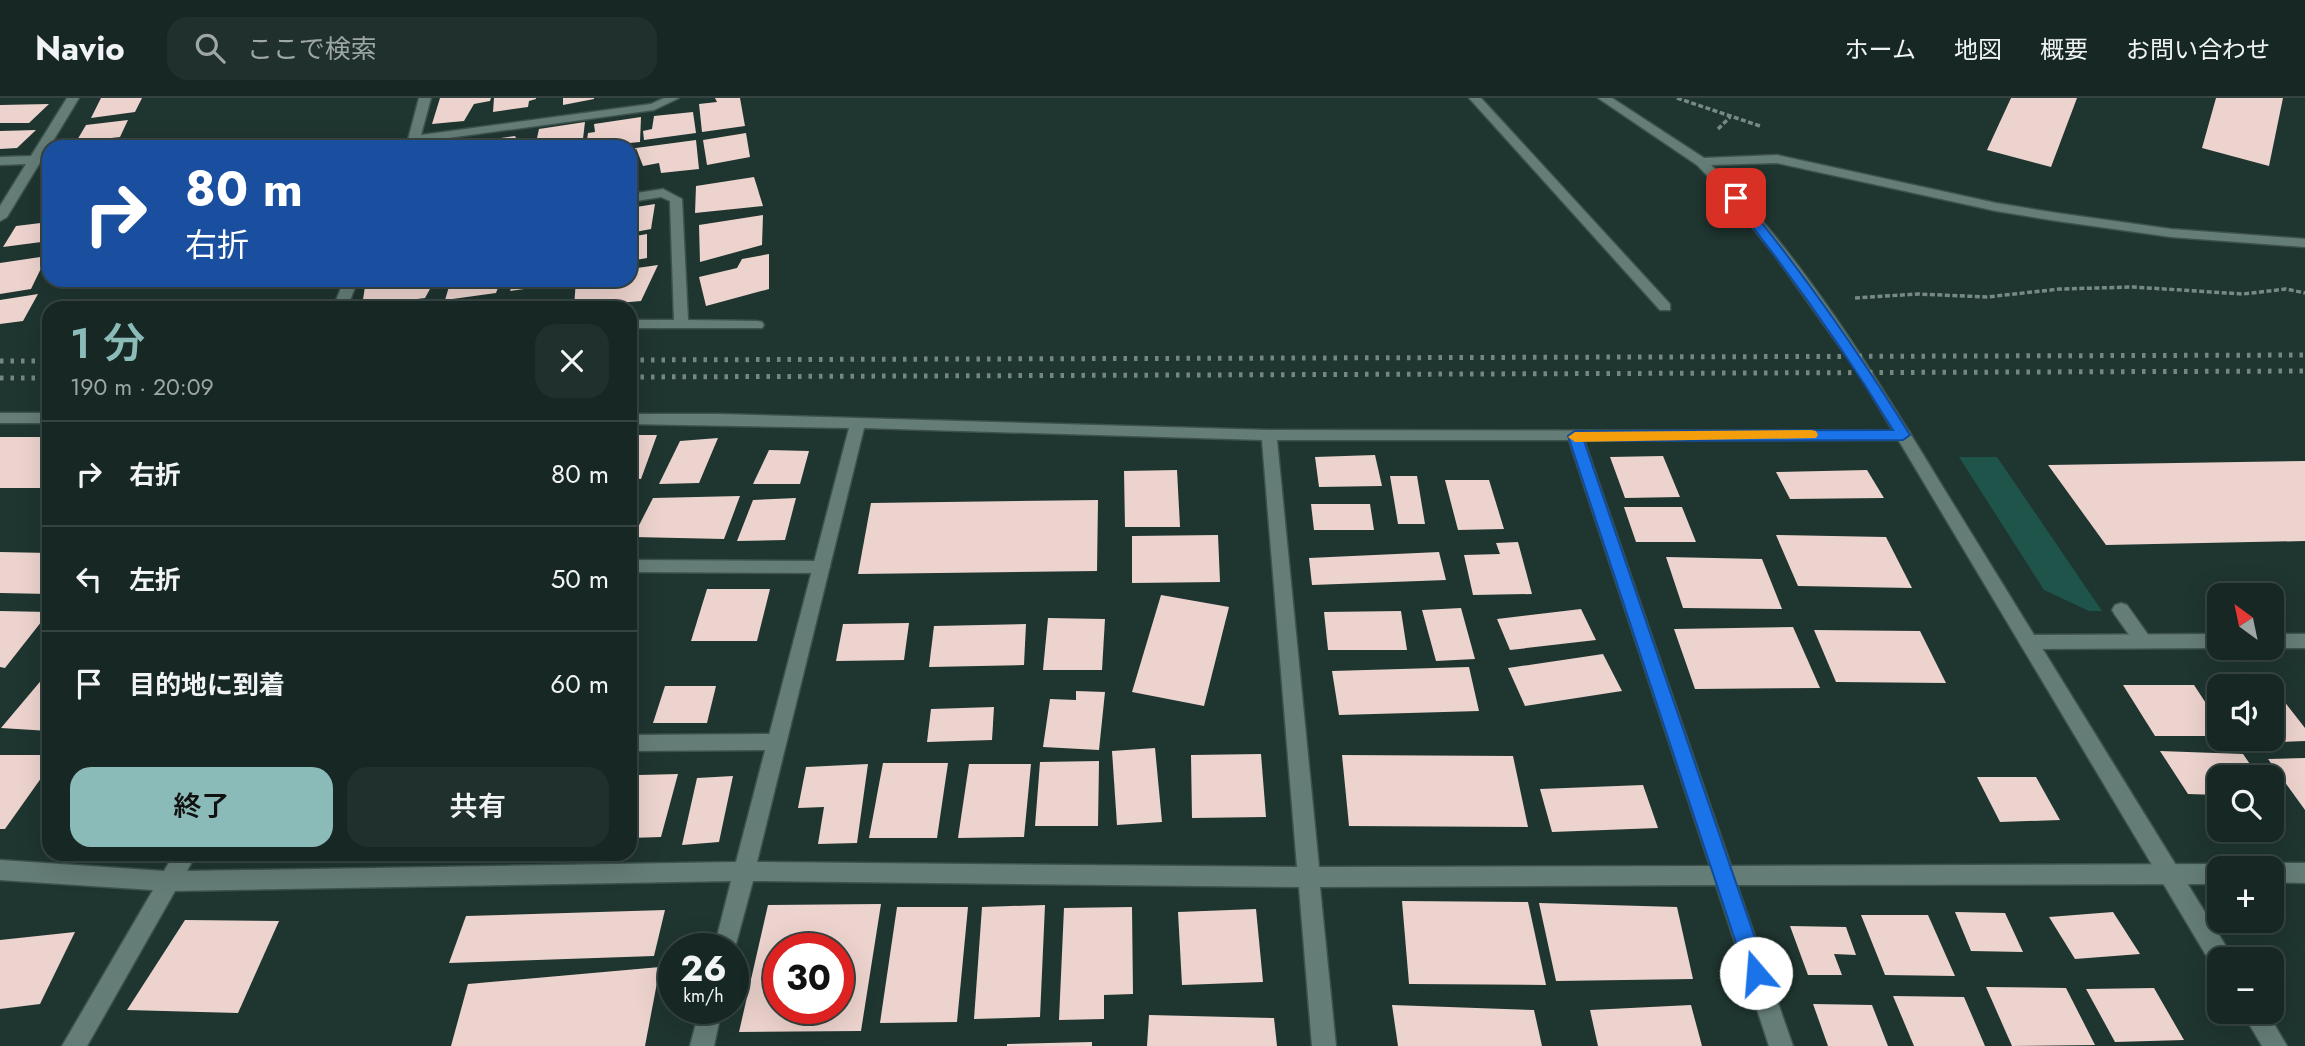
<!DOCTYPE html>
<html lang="ja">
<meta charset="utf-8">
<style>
body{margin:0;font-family:Jost,"Noto Sans JP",sans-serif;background:#20302c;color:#f1f3f6;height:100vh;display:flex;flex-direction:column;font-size:26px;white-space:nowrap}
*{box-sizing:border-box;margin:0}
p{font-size:23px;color:#9ea6a6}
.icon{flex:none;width:38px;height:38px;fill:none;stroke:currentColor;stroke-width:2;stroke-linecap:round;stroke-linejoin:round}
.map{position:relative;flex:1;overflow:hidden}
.sheet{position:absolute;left:42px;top:203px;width:595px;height:560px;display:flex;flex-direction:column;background:#172824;border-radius:21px;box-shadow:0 7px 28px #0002,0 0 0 2px #364441}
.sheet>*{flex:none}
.top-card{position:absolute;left:42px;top:42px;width:595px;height:147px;border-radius:21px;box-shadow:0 7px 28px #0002,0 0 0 2px #364441;background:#1a4fa0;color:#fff;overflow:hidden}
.needle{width:46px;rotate:327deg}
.controls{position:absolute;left:2207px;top:485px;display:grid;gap:14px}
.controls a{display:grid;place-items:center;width:77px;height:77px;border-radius:14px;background:#172824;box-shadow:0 7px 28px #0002,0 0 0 2px #364441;font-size:35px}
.speed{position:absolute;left:658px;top:835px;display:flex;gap:14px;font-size:35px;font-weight:700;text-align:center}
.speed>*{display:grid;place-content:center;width:91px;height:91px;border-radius:50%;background:#172824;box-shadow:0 7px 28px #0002,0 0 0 2px #364441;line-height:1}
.speed small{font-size:18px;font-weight:400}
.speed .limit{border:10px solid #d22;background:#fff;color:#111}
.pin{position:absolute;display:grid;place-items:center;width:60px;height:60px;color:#fff;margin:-30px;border-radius:14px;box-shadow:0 4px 10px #0006}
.me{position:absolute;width:77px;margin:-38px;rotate:342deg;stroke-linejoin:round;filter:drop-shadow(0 0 5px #0008)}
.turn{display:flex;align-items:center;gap:24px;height:147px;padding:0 28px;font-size:32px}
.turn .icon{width:91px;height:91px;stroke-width:2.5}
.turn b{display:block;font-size:49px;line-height:60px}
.round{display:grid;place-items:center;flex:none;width:74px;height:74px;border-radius:21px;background:#20302c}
.headline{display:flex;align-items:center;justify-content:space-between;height:119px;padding:0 28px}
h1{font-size:42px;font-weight:600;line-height:52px;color:#8bbbb9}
.action{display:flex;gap:14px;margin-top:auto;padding:14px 28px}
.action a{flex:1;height:80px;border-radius:21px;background:#8bbbb9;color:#111;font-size:28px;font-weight:600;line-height:80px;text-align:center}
.action a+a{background:#20302c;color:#f1f3f6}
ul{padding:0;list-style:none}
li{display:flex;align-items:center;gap:21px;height:105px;padding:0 28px;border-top:2px solid #364441}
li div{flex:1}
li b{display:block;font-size:26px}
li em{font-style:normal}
header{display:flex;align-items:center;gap:42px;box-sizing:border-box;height:98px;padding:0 35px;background:#172824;border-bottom:2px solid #364441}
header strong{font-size:33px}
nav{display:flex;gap:38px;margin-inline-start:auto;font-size:24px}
.search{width:490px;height:63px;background:#20302c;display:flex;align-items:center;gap:18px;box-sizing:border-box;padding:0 24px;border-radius:21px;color:#9ea6a6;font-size:26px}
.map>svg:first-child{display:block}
.green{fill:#1e544a}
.building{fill:#edd3cd;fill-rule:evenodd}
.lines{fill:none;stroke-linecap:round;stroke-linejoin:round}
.service-casing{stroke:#3d524d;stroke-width:3}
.minor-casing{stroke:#3d524d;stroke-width:3}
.tertiary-casing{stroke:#3d524d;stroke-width:3}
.path{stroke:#778985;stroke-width:3.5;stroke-dasharray:5 2.5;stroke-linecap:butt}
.service{fill:#657d77;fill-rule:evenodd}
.minor{fill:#657d77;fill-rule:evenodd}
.tertiary{fill:#657d77;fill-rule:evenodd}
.rail{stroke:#758783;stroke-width:5;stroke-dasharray:3.5 7;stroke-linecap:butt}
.route{fill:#1a73e8;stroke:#114b97;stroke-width:2}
.slow{fill:#f59e0b}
</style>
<header>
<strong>Navio</strong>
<div class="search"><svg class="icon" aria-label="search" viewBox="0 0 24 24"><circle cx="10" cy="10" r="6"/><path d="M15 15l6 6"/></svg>ここで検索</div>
<nav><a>ホーム</a><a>地図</a><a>概要</a><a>お問い合わせ</a></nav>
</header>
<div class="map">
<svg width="2305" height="948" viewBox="0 0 2305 948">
<rect width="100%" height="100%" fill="#1f3530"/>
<path class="green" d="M1959,359H1997L2102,513H2089L2044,492Z"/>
<g class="building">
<path d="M101,0H142L135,14L91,20Z"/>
<path d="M440,0H491L490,3L474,6L464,23L432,26Z"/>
<path d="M494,0H536V1L529,3L528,9L493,14Z"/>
<path d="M563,0H594V1L563,7Z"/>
<path d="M715,0H740L745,28L702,34L699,6L717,4Z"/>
<path d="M2011,0H2077L2051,69L1987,52Z"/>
<path d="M2216,0H2283L2269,68L2202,50Z"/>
<path d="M49,6L29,25H0V7Z"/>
<path d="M693,14L696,35L644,42L643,33L652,31L654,18Z"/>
<path d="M641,19L640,44L586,49L588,35L595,34L594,26Z"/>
<path d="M128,22L120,39L76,44L86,27Z"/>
<path d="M585,24L582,49H535L539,31Z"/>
<path d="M36,32L17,50L0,51V33Z"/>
<path d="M746,35L750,59L707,67L703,42Z"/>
<path d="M515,38L518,44L527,43L526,49H476L478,43Z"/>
<path d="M696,42L699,71L661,75L659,65L643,68L636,50Z"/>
<path d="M636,50L632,82H630V51Z"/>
<path d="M754,79L763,108L695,115L696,88Z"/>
<path d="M655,106L651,131L630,135V110Z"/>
<path d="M763,117L762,147L700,164L699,127Z"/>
<path d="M49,124V143L3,149L16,128Z"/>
<path d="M647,136V160L630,163V139Z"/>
<path d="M769,156V191L706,208L699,179L737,170L742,161Z"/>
<path d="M47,158L31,191L0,196V165Z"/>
<path d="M658,167L641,203L574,209L576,182H630V171Z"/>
<path d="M366,182H435L425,200L362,208Z"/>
<path d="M451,182H501L496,195L445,202Z"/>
<path d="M514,182H567V185L510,193Z"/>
<path d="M38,196L23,223L0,226V202Z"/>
<path d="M638,337H657L641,381L630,380V358Z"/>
<rect x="0" y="339" width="49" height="51"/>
<path d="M718,340L699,385L659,386L680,343Z"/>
<path d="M769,352L809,353L800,386H753Z"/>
<path d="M1375,357L1382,388L1319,389L1315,359Z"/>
<path d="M1663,358L1680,399L1625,400L1610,359Z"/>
<path d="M2305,363V443L2106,447L2048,367Z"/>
<path d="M1177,372L1180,429H1125L1124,373Z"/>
<path d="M1867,372L1884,400L1790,401L1776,374Z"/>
<path d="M1390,378H1417L1425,426H1398Z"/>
<path d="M1445,382H1489L1504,431L1458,432Z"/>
<path d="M740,398L724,441L633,439L653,400Z"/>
<path d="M796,400L785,442L737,443L753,402Z"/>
<path d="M1098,402L1097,473L858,476L871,405Z"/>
<path d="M1311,406H1370L1374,432H1314Z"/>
<path d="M1624,409H1682L1696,444H1636Z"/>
<path d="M1218,437L1220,484L1132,485V438Z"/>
<path d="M1776,437L1886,439L1912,490L1798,488Z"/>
<path d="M1518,444L1532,496L1473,497L1464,457L1500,456L1496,445Z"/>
<path d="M0,454L49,455V496L0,495Z"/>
<path d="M1439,454L1446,482L1312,487L1309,460Z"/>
<path d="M1666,459L1762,461L1782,511L1683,510Z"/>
<path d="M707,491H770L757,543H691Z"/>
<path d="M1161,497L1229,509L1204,608L1132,594Z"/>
<path d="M1461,510L1475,561L1436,563L1422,512Z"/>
<path d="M1581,511L1596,542L1510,552L1497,521Z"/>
<path d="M0,513L49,514L5,570L0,569Z"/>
<path d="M1401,513L1407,552H1328L1324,514Z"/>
<path d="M1048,520L1105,521L1102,572H1043Z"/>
<path d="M909,525L904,562L836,563L843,526Z"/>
<path d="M1026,526L1024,567L929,569L934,528Z"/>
<path d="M1793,529L1820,590L1695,591L1674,531Z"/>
<path d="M1814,532L1920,533L1946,585L1836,584Z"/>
<path d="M1603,556L1622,593L1525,608L1508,570Z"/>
<path d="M1469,569L1479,613L1339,617L1332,573Z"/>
<path d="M44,579H49V633L1,630Z"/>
<path d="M2269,584L2305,630V643L2257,645L2254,640H2272V588H2221V586Z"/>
<path d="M2123,587H2194L2219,625V638H2155Z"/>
<path d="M665,588H716L707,625H653Z"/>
<path d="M1076,593L1105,594L1099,652L1043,649L1050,601L1076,602Z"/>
<path d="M994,609L992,642L927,644L931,611Z"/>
<path d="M1155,650L1162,724L1117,727L1112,653Z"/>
<path d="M2160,653L2243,656L2259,679H2219V697L2188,696Z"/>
<path d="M1261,656L1266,719L1192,720L1191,657Z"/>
<path d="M0,657H49V669L5,731H0Z"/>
<path d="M1342,657L1513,658L1528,729L1349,728Z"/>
<path d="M2305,660V712L2268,661Z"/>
<path d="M1099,663L1098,728H1035L1040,664Z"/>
<path d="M883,665H948L937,740H869Z"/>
<path d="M868,666L857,745L818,746L824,709L798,710L806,669Z"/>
<path d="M969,666H1031L1024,739L958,740Z"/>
<path d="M678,676L661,739L630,740V706L639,677Z"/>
<path d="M733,678L719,744L682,747L697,680Z"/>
<path d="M1977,679H2036L2060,722L2000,724Z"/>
<path d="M1643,687L1658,730L1552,734L1540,691Z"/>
<path d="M1402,803L1528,804L1546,887L1409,886Z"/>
<path d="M1539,805L1677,809L1693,881L1556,883Z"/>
<path d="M881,806L861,933L739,934L768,807ZM779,850H838V910H779Z"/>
<path d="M1045,807L1040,919L974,921L982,809Z"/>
<path d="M897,809H968L957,924L880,925Z"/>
<path d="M1132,809L1133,896L1104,897V921L1059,922L1064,810Z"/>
<path d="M1256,811L1263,884L1182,887L1178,814Z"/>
<path d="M665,812L654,858L449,865L466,818Z"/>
<path d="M1955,814L2005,815L2023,854L1971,853Z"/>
<path d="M2113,814L2140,856L2075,861L2049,819Z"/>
<path d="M1861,817H1928L1955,878L1885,877Z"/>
<path d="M185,822L279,823L238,915L127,912Z"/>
<path d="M1790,828L1846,829L1856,857L1834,856L1842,877H1808Z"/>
<path d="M75,834L40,906L0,911V842Z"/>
<path d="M660,869L645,948H451L468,886Z"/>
<path d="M1986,889L2066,890L2095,947L2012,948Z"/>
<path d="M2154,890L2184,942L2115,944L2086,891Z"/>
<path d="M1893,898L1964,899L1985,948H1914Z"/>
<path d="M1813,906L1872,907L1888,948H1828Z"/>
<path d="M1392,907L1534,912L1542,948H1398Z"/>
<path d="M1691,907L1702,948H1598L1590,912Z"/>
<path d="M1149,917L1274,920L1277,948H1147Z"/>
<path d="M1092,944V948H1007V946Z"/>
</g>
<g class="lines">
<g class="service-casing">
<g id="service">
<path d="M67,0H79L7,119L0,123V108L26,66L0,67V59L31,58Z"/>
<path d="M1469,0H1481L1670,206V212H1660Z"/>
<path d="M630,462L821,463L827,464L830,469L827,474L821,475L630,474Z"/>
<path d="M2121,505L2127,507L2149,538L2152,543L2149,548H2137L2115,517L2112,512L2115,507Z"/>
<path d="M776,636L783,638L786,644L783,650L776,652L630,653V637Z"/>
</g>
</g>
<g class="minor-casing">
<g id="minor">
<path d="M419,0H431L421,37L651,6L664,0H679L654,12L419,44L418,49H406Z"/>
<path d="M663,91L682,101L688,222L757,223L762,224L764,227L762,230H630V222H674L670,103L661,99L630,104V96Z"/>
<path d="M344,182H358L347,210H333Z"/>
<rect x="0" y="315" width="49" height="10"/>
<path d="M630,316H718L1269,332L1909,333L1911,337L1909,341L1903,342H1584L1731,768L2219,766L2227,770H2219V786L1737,787L1793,948H1769L1716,787L1320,789L1336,948H1312L1299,789L753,783L733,857V850H714L731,783L175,793L87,948H62L153,792L0,782V762L164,773L174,756H196L187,773L736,764L849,330L630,326ZM864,330L1262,342L1297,769L757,764ZM1277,342H1569L1710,768L1319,769Z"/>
<path d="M2219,536V550L2028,551L2022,549L2019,544L2022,539L2028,537Z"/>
<path d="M2272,536H2305V550H2270Z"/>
<path d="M2272,765H2305V785L2272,784V770H2264Z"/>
<path d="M700,910H722L714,948H690Z"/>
</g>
</g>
<g class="tertiary-casing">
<g id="tertiary">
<path d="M1598,0H1612L1704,60L1777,57L1996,105L2057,115L2171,131L2305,141V149L2171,139L2057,123L1996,113L1777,65L1711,67C1812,167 1888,300 1962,420C2051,565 2140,709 2229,853L2232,861H2219V871L2213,869L1859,276L1773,155L1728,99L1697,67Z"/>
<path d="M2242,914H2267L2287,948H2262Z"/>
</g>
</g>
<g class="path">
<path d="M1677,0L1760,28"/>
<path d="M1718,31L1730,19"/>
<path d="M1855,200L1918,196L1987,199L2060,191L2133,189L2243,196L2286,191L2305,195"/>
</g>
<use href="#service" class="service"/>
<use href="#minor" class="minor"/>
<use href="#tertiary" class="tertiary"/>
<g class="rail">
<path d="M630,262L2305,257"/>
<path d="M0,263H49"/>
<path d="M630,279L2305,273"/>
<path d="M0,280H49"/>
</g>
</g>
<path class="route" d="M1732,98H1740C1803,174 1858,253 1910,337L1903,342L1584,343L1767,875L1764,882L1756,885L1749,882L1746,875L1568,338L1575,333L1893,332C1844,252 1791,176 1732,103Z"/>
<path class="slow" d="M1811,332L1816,333L1818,337L1816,340L1575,344L1568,339L1575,334Z"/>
</svg>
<div class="controls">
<a><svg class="needle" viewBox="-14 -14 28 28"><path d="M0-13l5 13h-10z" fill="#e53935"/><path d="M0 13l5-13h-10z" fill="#9ea6a6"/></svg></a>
<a><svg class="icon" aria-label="sound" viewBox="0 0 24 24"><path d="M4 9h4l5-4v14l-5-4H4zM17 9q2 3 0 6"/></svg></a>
<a><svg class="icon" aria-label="search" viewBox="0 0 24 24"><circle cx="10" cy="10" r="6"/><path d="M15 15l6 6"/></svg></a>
<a>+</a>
<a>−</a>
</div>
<div class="speed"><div>26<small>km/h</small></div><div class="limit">30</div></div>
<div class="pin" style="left:1736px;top:100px;background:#d93025"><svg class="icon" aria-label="arrive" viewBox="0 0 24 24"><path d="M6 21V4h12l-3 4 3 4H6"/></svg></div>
<svg class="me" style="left:1756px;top:875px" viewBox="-20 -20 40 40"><circle r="19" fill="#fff"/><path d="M0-13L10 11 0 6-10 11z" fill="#1a73e8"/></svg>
<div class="top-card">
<div class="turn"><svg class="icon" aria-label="right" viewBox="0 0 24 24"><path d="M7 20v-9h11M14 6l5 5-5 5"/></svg><div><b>80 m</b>右折</div></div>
</div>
<section class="sheet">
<div class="headline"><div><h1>1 分</h1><p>190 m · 20:09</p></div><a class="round"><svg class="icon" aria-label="close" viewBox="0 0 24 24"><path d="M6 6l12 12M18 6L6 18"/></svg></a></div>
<ul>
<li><svg class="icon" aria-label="right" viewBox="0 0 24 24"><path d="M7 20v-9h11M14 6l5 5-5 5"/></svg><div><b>右折</b></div><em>80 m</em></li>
<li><svg class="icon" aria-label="left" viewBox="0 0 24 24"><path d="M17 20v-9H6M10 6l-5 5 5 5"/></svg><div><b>左折</b></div><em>50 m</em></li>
<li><svg class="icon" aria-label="arrive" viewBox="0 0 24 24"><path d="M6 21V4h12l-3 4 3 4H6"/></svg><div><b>目的地に到着</b></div><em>60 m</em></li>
</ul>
<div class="action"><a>終了</a><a>共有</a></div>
</section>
</div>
